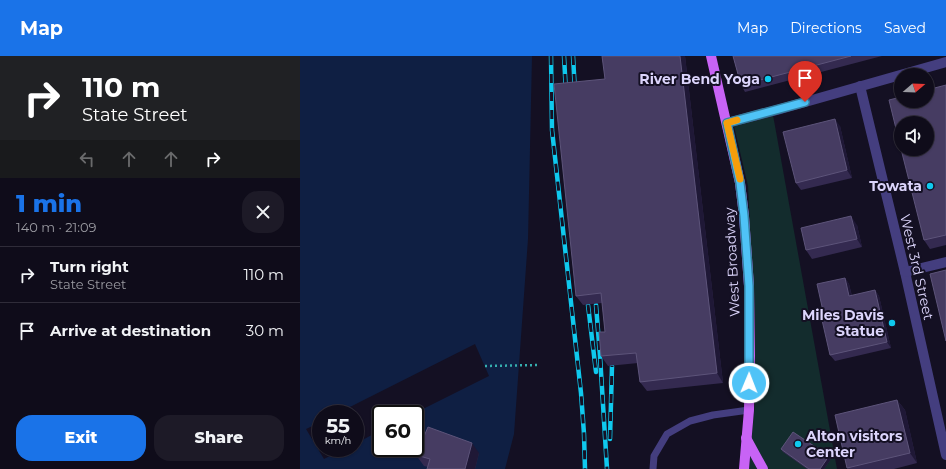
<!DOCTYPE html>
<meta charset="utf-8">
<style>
body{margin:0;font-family:Montserrat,sans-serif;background:#1d1a27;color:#f1f3f6;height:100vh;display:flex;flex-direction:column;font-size:15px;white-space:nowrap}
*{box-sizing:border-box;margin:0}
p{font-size:13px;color:#9b9ba2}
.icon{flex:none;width:22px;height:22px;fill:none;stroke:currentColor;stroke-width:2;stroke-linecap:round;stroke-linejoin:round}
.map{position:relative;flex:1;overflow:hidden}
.panel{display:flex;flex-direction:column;background:#0f0c1a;width:300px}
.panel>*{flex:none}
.guide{background:#202124;color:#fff;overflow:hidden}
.needle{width:26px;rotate:71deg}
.buttons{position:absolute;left:594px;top:12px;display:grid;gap:8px}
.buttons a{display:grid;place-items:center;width:40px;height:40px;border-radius:50%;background:#0f0c1a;box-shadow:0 1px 3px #0004,0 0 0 1px #2f2c39;font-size:20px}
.speed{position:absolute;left:12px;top:349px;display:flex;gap:8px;font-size:20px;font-weight:700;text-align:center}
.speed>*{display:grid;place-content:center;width:52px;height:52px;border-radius:50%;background:#0f0c1a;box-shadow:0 1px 3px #0004,0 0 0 1px #2f2c39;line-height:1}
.speed small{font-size:10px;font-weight:400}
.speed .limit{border:2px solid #111;border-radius:6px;background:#fff;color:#111}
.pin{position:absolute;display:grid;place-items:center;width:34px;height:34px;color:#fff;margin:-41px -17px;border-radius:50% 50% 50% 0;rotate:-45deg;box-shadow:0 0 4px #0007}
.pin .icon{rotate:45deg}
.me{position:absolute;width:44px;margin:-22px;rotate:1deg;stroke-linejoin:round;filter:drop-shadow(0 0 3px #0008)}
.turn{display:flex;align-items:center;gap:14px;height:84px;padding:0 16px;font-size:18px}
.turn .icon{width:52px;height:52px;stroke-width:2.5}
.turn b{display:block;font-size:28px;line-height:34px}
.lanes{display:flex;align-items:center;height:38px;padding:0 16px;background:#0003;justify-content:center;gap:20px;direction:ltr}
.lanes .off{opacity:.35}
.round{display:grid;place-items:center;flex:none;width:42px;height:42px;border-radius:16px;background:#1d1a27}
.summary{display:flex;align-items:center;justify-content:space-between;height:68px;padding:0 16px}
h1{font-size:24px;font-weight:800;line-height:30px;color:#1a73e8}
.cta{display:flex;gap:8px;margin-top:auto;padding:8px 16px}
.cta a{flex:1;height:46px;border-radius:16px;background:#1a73e8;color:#fff;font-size:16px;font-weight:800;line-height:46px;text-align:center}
.cta a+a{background:#1d1a27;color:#f1f3f6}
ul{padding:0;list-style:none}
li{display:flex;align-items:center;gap:12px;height:56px;padding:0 16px;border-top:1px solid #2f2c39}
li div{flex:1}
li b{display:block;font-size:15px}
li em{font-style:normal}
header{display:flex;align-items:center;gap:24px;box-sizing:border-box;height:56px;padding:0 20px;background:#1a73e8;color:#fff}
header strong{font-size:19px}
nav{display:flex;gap:22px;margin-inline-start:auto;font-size:14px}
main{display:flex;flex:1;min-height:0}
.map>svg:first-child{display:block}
.green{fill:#132c2d}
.water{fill:#0f1f43;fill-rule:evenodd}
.pier{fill:#141023}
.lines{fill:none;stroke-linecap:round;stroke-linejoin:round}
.path{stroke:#36aeaf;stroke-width:2.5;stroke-dasharray:2 3;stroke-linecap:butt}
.lane{stroke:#443e7f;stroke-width:7}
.street{stroke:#443e7f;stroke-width:10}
.primary{stroke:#c863f5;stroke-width:10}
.rail-casing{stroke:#0fc9ee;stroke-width:4.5}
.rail{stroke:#141023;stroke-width:3;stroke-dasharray:9;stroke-linecap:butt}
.wall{fill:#342a50}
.shaded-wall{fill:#1f1836}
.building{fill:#463c62;stroke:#5d547a}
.route-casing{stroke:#337fa1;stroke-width:10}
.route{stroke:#4fc3f7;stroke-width:7}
.slow{stroke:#f59e0b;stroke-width:7}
.poi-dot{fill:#0fc9ee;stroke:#141023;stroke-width:1.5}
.labels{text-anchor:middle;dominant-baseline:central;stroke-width:4;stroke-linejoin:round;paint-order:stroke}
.poi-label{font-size:14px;font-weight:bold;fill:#dcd5fc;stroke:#141023;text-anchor:end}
.street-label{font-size:14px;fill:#dcd5fc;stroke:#141023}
</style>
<header>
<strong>Map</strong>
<nav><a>Map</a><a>Directions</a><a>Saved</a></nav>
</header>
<main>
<section class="panel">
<div class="guide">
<div class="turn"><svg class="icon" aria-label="right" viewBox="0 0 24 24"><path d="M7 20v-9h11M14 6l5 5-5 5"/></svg><div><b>110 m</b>State Street</div></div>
<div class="lanes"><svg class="icon off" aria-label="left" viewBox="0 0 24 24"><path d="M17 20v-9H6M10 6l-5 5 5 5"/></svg><svg class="icon off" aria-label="ahead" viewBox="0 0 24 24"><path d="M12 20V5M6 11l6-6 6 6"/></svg><svg class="icon off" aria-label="ahead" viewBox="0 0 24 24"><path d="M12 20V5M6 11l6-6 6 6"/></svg><svg class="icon" aria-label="right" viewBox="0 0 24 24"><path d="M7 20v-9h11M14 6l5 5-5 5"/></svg></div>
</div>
<div class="summary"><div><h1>1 min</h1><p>140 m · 21:09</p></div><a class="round"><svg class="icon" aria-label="close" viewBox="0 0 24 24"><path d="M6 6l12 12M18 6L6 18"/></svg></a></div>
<ul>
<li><svg class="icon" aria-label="right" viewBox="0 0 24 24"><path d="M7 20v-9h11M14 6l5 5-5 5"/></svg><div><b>Turn right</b><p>State Street</p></div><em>110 m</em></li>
<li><svg class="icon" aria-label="arrive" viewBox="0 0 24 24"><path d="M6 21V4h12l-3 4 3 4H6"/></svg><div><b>Arrive at destination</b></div><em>30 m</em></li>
</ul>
<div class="cta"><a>Exit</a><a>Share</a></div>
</section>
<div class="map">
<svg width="646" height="413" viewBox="0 0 646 413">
<rect width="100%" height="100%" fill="#141023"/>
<path class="green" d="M473,59L537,413H449L455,346V275L448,130L434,70Z"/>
<path class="water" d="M0,0H232L228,183L214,378L205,413H0ZM21,358H55V392H21ZM81,358H115V392H81Z"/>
<g class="pier">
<path d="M175,288L189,320L113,358H81V374L55,388V358H36Z"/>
<path d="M21,366V392H46L24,403L6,373Z"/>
</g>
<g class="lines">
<path class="path" d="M185,310L239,309"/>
<path class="lane" d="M353,413L354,400L367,378L390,365L413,359L449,354"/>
<g class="street">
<path d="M560,30L605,216L646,399"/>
<path d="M427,67L477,54L646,6"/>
<path d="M605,216L646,206"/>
</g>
<g class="primary">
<path d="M411,0L440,127L444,160L449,230L450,300L449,354L444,413"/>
<path d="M446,382L463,413"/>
</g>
<g class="rail-casing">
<g id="rail">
<path d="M251,0L252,74L281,337L284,378L285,413"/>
<path d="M264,0L266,37"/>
<path d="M273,0L275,36"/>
<path d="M288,249L296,316"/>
<path d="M296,249L300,300L307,413"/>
<path d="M310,383L312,310"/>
</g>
</g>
<use href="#rail" class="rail"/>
</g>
<g class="wall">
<path d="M302,0H385L423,327L347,335L340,326L338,307L308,310L301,300L305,276L302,247L283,249L276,240L305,23Z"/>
<path d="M433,0H582L445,36L441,29Z"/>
<path d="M646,29V189L630,193L624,184Z"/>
<path d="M540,70L552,122L501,134L496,127Z"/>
<path d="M557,169L562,191L512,203L506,194Z"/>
<path d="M545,222L549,228L552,240L575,234L579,240L591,292L535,305L530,299Z"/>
<path d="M597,344L605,354L617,407L594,413H548L547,412Z"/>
<path d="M481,393L531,403L524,413H507L483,396Z"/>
<path d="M179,397L175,413H127L128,411L124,410L116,399Z"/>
</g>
<g class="shaded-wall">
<path d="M380,0H385L423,327L417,317Z"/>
<path d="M535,63L540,70L552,122L547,114Z"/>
<path d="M551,160L557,169L562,191L557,183Z"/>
<path d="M545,222L549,228L553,246L549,240Z"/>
<path d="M575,234L579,240L591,292L587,286Z"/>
<path d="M597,344L605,354L617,407L610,397Z"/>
<path d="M172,387L179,397L175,413H165Z"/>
<path d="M529,400L531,403L524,413H520Z"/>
</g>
<g class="building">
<path d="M302,0H380L417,317L340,326L336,297L301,300L299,276H305L301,237L276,240L254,28L305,23Z"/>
<path d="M433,0H551L441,29Z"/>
<path d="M646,29V179L624,184L601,93H627V67H601V93L589,44L601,41V45H627V34Z"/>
<path d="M535,63L547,114L496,127L483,76Z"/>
<path d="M551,160L557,183L506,194L501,172Z"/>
<path d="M646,214V285L630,218Z"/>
<path d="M545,222L549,240L575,234L587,286L530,299L522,264H525L517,228Z"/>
<path d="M597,344L610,397L547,412L535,359Z"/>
<path d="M128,371L172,387L165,413H127L130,403L116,399Z"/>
<path d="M493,376L529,400L520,413H509L481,393Z"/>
</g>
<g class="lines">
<g class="route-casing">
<path id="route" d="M449,327V230L444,160L440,127L427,67L505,46"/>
</g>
<use href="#route" class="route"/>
<path class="slow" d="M437,64L427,67L440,123"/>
</g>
<g class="poi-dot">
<circle cx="468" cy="23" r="4"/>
<circle cx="630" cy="130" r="4"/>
<circle cx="592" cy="267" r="4"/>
<circle cx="498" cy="388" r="4"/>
</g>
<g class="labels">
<g class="poi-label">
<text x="460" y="23">River Bend Yoga</text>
<text x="622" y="130">Towata</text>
<text x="584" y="259">Miles Davis<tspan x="584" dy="16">Statue</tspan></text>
<text x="506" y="380" text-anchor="start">Alton visitors<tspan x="506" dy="16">Center</tspan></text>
</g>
<g class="street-label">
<text transform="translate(432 206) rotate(-93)">West Broadway</text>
<text transform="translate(617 211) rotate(77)">West 3rd Street</text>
</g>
</g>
</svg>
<div class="buttons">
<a><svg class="needle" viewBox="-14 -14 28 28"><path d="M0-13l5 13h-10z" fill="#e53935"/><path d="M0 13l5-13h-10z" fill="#9b9ba2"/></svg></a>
<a><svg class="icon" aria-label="sound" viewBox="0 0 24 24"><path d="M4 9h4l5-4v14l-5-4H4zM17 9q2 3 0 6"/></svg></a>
</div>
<div class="speed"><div>55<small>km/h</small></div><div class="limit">60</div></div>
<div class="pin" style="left:505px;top:46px;background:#d93025"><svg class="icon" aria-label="arrive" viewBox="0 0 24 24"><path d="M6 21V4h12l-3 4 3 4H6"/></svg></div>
<svg class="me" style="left:449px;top:327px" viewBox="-20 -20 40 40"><circle r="17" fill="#4fc3f7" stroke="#fff" stroke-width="3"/><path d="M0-11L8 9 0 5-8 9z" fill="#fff"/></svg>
</div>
</main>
